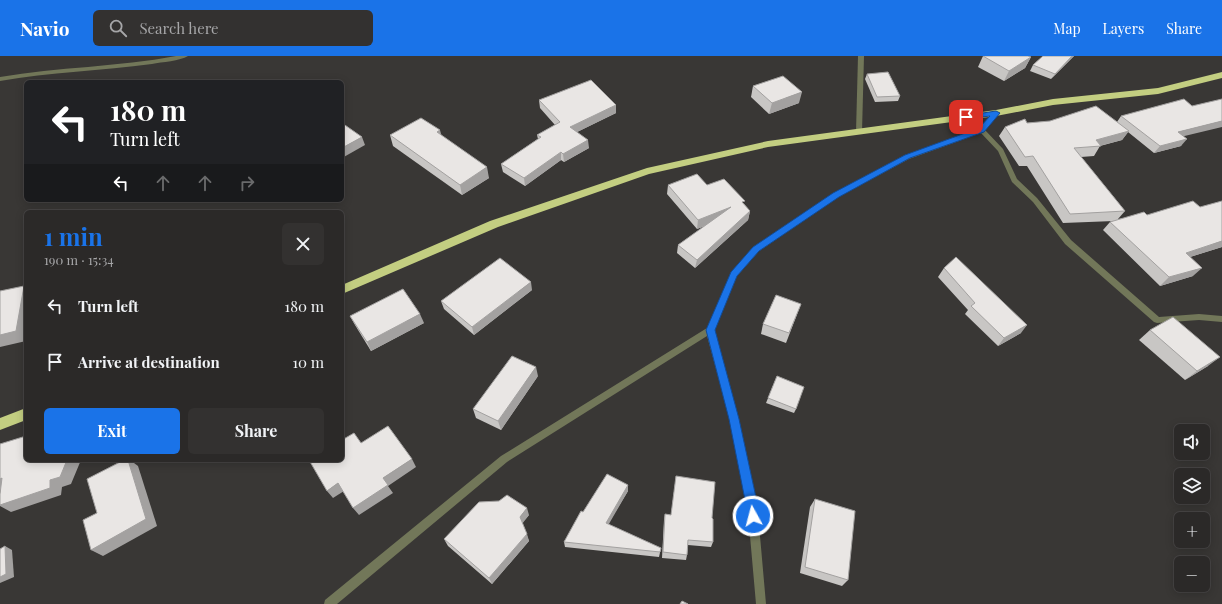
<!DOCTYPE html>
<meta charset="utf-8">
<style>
body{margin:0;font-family:"Playfair Display",serif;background:#333130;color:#f1f3f6;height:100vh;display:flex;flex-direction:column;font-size:15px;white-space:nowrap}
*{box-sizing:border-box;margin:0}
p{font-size:13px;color:#a6a6a8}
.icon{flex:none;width:22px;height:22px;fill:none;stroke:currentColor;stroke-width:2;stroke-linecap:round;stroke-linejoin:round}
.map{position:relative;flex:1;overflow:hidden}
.panel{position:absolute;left:24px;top:154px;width:320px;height:252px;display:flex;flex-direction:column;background:#2b2928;border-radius:6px;box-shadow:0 2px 10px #0003,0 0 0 1px #474545}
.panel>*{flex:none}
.top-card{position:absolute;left:24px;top:24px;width:320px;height:122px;border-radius:6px;box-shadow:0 2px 10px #0003,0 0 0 1px #474545;background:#202124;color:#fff;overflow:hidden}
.controls{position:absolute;left:1174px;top:368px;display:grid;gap:8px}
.controls a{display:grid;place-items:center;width:36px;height:36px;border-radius:6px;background:#2b2928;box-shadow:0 2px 10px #0003,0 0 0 1px #474545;font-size:20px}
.pin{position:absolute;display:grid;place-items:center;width:34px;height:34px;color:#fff;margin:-17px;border-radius:8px;box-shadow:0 2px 6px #0006}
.me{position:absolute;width:44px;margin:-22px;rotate:353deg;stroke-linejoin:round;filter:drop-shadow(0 0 3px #0008)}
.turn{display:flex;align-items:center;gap:14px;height:84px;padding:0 20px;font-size:18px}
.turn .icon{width:52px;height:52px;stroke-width:2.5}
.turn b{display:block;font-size:28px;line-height:34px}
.lanes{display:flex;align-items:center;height:38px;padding:0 20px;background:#0003;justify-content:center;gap:20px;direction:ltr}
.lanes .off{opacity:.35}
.round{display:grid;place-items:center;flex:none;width:42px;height:42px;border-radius:6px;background:#333130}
.overview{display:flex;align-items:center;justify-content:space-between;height:68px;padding:0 20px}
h1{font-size:24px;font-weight:700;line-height:30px;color:#1a73e8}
.cta{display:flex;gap:8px;margin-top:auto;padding:8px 20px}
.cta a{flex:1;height:46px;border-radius:6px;background:#1a73e8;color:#fff;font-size:16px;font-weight:700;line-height:46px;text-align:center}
.cta a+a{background:#333130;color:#f1f3f6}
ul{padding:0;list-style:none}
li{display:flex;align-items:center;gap:12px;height:56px;padding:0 20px}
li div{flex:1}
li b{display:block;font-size:15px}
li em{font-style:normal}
header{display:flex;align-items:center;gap:24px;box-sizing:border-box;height:56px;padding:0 20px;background:#1a73e8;color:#fff}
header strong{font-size:19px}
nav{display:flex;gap:22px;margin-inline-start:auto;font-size:14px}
.search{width:280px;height:36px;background:#333130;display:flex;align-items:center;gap:10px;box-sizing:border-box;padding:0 14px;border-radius:6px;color:#a6a6a8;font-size:15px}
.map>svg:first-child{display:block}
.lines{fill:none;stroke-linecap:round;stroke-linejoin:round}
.street{fill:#727759;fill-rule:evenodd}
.highway{fill:#c3ce81;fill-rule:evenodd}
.wall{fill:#c8c6c4}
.shaded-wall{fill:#a3a1a0}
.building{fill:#e9e6e4;stroke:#a3a1a0}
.route{fill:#1a73e8;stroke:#114b97}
</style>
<header>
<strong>Navio</strong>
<div class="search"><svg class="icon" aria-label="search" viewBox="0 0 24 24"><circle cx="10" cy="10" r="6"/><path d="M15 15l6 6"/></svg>Search here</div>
<nav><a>Map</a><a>Layers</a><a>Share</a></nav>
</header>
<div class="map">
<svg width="1222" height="548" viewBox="0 0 1222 548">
<rect width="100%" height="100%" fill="#393735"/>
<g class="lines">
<g class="street">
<path d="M176,0H188C180,5 162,6 152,8C102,15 50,16 0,25V21C58,11 118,11 176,0Z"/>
<path d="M858,0H864L862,76L859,78L856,76Z"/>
<path d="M996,55L999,57L985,74L1003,93L1017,123L1037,142L1071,184L1159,261L1199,258L1222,260V266L1199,264L1157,267L1154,266L1065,188L1033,146L1012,126L998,95L981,77L909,103L838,141L759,195L737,220L714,274L738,363L757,446L766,548H756L747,446L730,363L707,280L507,406L337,548H324L325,544L501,400L707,272L731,217L753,191L834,137L905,99L980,73L994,56Z"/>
</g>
<g class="highway">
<path d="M1222,16V22L1158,38L1053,49L996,60L768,91L649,118L498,171L342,238V229L490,165L647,112L768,85L996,54L1053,43L1158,32Z"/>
<path d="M26,352V364L0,374V362Z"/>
</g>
</g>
<g class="wall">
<path d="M983,0L1031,1L1025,12L1004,25L978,11Z"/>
<path d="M1043,0H1074L1051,23L1030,15L1033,9Z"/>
<path d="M867,18L900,40L898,45L875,46L865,23Z"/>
<path d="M753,30L799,47L769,58L751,41Z"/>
<path d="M539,44L616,49V57L577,76L589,92L564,106L561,104L525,130L503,116L501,108L538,83L537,79L555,69L540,52Z"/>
<path d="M1121,60L1184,80L1181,90L1154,97L1128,76L1122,84L1100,90L1094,100L1081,101L1125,155L1118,163L1147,159L1222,191L1190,201L1193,220L1160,230L1103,174L1110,166L1114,165L1063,167L1027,110H1019L999,80L1005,71L1027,67L1117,66Z"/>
<path d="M390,79H441L489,122L462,139L393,90Z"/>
<path d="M668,129H707L744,148L750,155L748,164L695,212L677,197L678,189L705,170L697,173L667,138Z"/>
<path d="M944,212L1021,277L998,290L965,258L968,254L938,221Z"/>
<path d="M532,234L474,279L444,253L441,245Z"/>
<path d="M801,248L786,287L761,278L763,268Z"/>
<path d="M350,260L424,267L371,295L355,269Z"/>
<path d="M1150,274L1208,310L1185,324L1139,284Z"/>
<path d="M538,320L501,374L476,362L473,353Z"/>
<path d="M777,320L796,353L794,357L766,347Z"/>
<path d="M676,420L712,462L713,486L711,491L688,489L687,499L686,504L662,502L664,464L665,458L671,459Z"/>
<path d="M628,429V435L608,468L661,492L659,501L565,491L564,486L583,456Z"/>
<path d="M815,443L848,524L842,530L800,517L810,451Z"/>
<path d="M529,459L522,467L529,485L492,528L448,490L444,483Z"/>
</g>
<g class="shaded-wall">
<path d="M1072,0H1074L1051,23L1055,18Z"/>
<path d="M1031,1L1025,12L1004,25L1009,15Z"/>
<path d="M802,36L799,47L769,58L772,47Z"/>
<path d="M616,49V57L571,79L570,71Z"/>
<path d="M1222,65V71L1172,83L1178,76Z"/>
<path d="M440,74L443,85L437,76Z"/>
<path d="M1129,75L1122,84L1099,90L1096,84Z"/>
<path d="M362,81L365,89L342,102V92Z"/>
<path d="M1187,83L1181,90L1154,97L1160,90Z"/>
<path d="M588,84L589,92L564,106L563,98Z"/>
<path d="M561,96V104L525,130L524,122Z"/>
<path d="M487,111L489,122L462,139L460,129Z"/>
<path d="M731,151L729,160L697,173L698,164Z"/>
<path d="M750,155L748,164L695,212L697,204Z"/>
<path d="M1222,185V191L1177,205L1186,197Z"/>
<path d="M1202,212L1193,220L1160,230L1169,221Z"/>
<path d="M531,226L532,234L474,279L472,271Z"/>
<path d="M24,230L26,231V285L0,291V279Z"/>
<path d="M420,258L424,267L371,295L367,286Z"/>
<path d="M1027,269L1021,277L998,290L1004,282Z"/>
<path d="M1220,301L1208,310L1185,324L1197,315Z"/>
<path d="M536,311L538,320L501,374L498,365Z"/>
<path d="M412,403L416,411L388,430L393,437L359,459L353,452L383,422Z"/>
<path d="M67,404H81L71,428L62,431L61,439L11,456L0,450V449L50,424Z"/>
<path d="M128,404H130L138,410L157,470L103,500L91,494Z"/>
<path d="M2,422L14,429L0,434V423Z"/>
<path d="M338,427L344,435L333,442L327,435Z"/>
<path d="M628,429V435L606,473V467Z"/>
<path d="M527,452L529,459L522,468L520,461Z"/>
<path d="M527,478L529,485L492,528L489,522Z"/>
<path d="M5,490L12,494L14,521L0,527V521Z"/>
</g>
<g class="building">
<path d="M983,0H1028L1031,1L1009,15Z"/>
<path d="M1043,0H1072L1055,18L1033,9Z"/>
<path d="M888,16L900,40L877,41L867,18Z"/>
<path d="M783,20L802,36L772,47L753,30Z"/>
<path d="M591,24L616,49L570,71L588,84L563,98L561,96L524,122L501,108L541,81L537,79L560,66L539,44Z"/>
<path d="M1184,43L1192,50L1222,43V65L1178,76L1187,83L1160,90L1121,60Z"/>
<path d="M1096,50L1129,75L1096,84L1101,90L1074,92L1125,155L1070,158L1033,100L1025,101L1005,71L1025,63L1027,67L1050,65Z"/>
<path d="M421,62L440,74L437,76L487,111L460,129L390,79Z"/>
<path d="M342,67L362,81L342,92Z"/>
<path d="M697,118L707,129L724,123L745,145L742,146L750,155L697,204L678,189L731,151L698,164L668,129Z"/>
<path d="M1193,145L1200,151L1222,145V185L1186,197L1202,212L1169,221L1110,166L1144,156L1147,159Z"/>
<path d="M956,201L1027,269L1004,282L971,250L975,247L944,212Z"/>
<path d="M500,202L531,226L472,271L441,245Z"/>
<path d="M24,230L16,275L0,279V235Z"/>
<path d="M403,233L420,258L367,286L350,260Z"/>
<path d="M776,239L801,248L789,277L763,268Z"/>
<path d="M1173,261L1220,301L1197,315L1150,274Z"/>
<path d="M512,300L536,311L498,365L473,353Z"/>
<path d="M777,320L804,331L796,353L768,342Z"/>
<path d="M388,370L412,403L383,422L388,429L353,452L338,427L327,435L309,404H342V384L354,377L361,387Z"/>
<path d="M26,380V404H67L60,421L50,424V432L0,449V438L2,422L0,423V388Z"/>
<path d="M124,404H128L146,463L91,494L83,464L97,457L87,423Z"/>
<path d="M607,418L628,429L606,467L661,492L660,496L564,486L581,455L583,456Z"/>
<path d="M676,420L715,426L712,462L713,463V486L688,484L687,499L663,496L665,458L671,459Z"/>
<path d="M507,439L527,452L520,461L527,478L489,522L444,483L479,446L499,445Z"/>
<path d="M815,443L855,455L848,524L805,511Z"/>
<path d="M5,490L6,518L0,521V493Z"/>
<path d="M682,545L688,548H680Z"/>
</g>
<path class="route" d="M996,55L1000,57L984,76L910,102L839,141L759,195L737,220L715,274L739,363L757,446L759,460L757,464L753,466L749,464L729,363L706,274L731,216L753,191L833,137L905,99L979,72L990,60L966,63H963V60Z"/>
</svg>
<div class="controls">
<a><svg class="icon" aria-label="sound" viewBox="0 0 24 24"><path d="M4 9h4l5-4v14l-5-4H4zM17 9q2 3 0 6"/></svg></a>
<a><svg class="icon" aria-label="layers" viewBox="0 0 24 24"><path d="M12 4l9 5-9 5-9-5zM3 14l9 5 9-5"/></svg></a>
<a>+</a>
<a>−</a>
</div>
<div class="pin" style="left:966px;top:61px;background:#d93025"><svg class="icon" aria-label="arrive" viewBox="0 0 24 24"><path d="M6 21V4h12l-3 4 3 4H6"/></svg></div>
<svg class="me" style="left:753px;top:460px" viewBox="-20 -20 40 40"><circle r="17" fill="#1a73e8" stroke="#fff" stroke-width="3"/><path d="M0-11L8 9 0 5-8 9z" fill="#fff"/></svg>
<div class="top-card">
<div class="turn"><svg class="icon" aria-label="left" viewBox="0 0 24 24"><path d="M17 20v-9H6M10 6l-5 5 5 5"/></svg><div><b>180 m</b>Turn left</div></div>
<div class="lanes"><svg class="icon" aria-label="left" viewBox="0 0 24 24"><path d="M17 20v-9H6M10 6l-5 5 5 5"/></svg><svg class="icon off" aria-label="ahead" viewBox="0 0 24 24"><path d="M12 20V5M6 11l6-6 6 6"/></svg><svg class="icon off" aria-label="ahead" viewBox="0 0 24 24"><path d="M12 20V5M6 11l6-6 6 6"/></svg><svg class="icon off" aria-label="right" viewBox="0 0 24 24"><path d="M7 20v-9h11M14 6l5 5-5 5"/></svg></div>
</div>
<section class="panel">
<div class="overview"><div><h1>1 min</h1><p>190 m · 15:34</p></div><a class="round"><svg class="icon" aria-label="close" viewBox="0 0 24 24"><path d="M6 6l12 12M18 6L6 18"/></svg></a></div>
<ul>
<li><svg class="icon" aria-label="left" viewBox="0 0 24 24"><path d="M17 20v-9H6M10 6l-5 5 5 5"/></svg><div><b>Turn left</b></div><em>180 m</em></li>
<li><svg class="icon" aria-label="arrive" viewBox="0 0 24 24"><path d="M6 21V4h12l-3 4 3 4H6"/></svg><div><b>Arrive at destination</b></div><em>10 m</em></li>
</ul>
<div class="cta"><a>Exit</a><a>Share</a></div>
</section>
</div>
